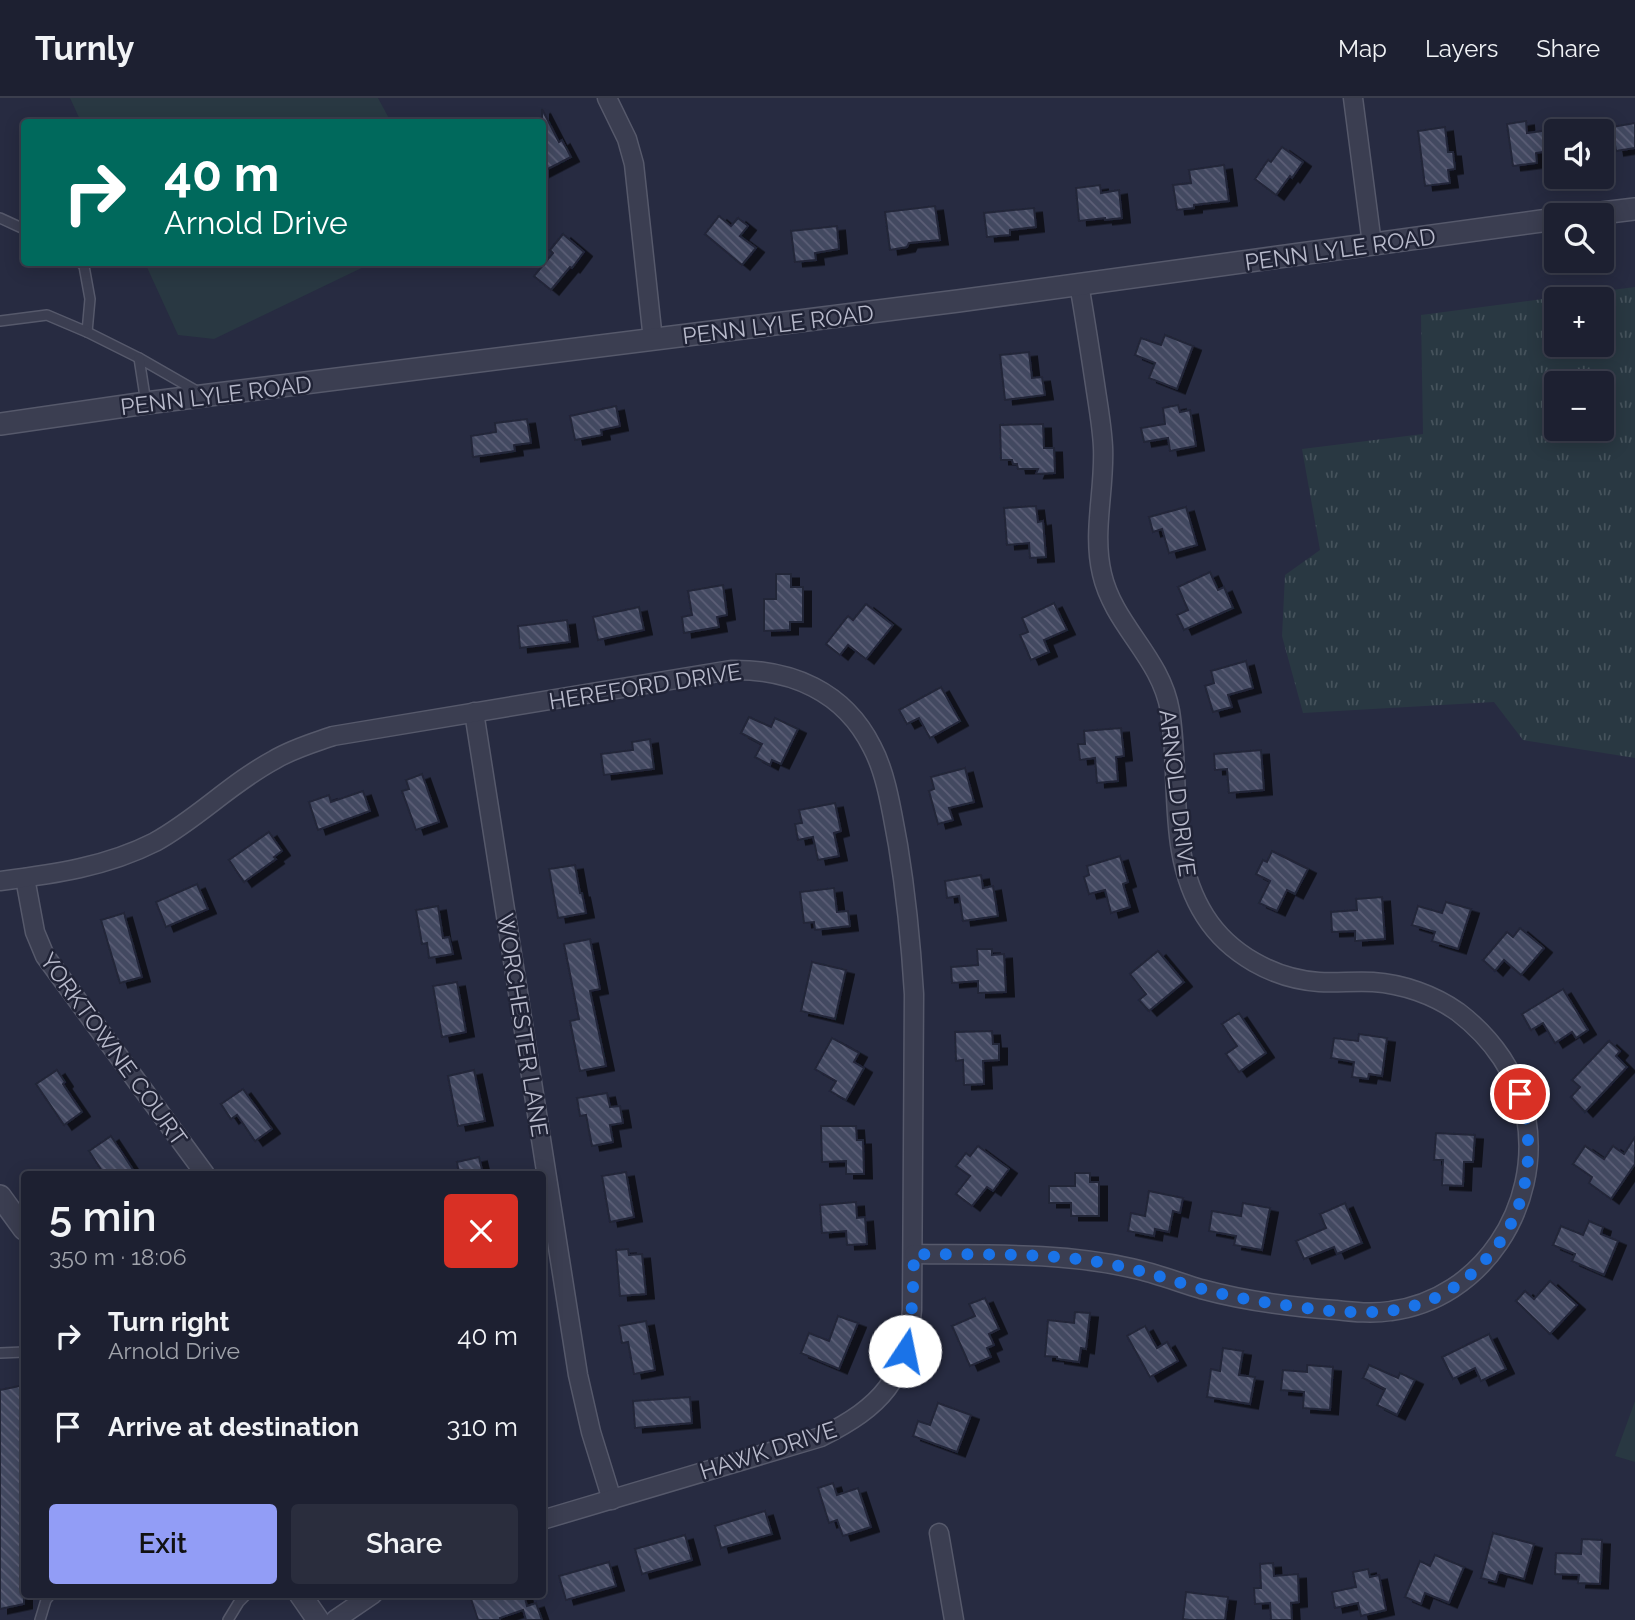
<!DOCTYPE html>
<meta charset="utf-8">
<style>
body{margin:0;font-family:Raleway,sans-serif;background:#2a2d3d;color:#f1f3f6;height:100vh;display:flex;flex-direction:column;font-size:26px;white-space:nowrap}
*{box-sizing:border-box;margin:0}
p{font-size:23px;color:#a0a3ab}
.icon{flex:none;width:38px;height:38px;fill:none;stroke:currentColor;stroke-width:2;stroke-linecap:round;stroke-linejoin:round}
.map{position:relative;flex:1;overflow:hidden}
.drawer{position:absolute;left:21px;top:1073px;width:525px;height:427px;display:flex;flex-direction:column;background:#1d2031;border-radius:7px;box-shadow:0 4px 18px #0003,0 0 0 2px #3b3e4d}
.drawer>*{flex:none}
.hud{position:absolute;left:21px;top:21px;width:525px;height:147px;border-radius:7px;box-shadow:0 4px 18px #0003,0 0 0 2px #3b3e4d;background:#00695c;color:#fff;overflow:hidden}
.tools{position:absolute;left:1544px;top:21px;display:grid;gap:14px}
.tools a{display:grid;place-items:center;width:70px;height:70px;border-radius:7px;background:#1d2031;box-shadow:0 4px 18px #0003,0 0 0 2px #3b3e4d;font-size:35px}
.pin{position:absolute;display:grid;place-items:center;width:60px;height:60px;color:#fff;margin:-30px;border:4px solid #fff;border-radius:50%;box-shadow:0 2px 7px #0007}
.me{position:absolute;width:77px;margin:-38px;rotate:11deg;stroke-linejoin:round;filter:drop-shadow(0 0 5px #0008)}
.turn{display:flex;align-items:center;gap:24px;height:147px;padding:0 28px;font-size:32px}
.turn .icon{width:91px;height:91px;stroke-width:2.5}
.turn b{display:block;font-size:49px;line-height:60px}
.round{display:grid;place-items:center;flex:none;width:74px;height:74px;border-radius:7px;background:#2a2d3d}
.overview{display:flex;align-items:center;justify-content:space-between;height:119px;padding:0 28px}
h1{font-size:42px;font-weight:600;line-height:52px}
.button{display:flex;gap:14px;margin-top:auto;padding:14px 28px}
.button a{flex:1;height:80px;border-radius:7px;background:#929df6;color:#111;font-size:28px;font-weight:600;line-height:80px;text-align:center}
.button a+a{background:#2a2d3d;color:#f1f3f6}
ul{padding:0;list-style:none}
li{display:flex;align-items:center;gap:21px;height:91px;padding:0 28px}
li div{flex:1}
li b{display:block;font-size:26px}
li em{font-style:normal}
header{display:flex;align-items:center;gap:42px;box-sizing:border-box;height:98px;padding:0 35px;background:#1d2031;border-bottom:2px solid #3b3e4d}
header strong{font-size:33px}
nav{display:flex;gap:38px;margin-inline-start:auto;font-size:24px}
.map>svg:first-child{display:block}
.grass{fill:url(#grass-tufts);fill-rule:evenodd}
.park{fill:#293842}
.building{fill:url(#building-back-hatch);stroke:#222538;stroke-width:2;filter:url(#shadow)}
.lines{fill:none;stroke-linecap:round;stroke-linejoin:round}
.service-casing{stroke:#56596b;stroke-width:12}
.minor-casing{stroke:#56596b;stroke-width:21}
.tertiary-casing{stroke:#56596b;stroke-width:24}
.service{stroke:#3b3e51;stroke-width:9}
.minor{stroke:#3b3e51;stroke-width:18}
.tertiary{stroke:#3b3e51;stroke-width:21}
.route{stroke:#1a73e8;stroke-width:12;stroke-dasharray:0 21.6}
.labels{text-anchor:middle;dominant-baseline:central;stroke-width:5;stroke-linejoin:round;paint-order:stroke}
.street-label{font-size:23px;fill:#b8bacb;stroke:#202336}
</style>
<header>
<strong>Turnly</strong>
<nav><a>Map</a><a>Layers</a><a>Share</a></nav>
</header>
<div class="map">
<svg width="1635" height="1522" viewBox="0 0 1635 1522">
<defs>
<pattern id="grass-tufts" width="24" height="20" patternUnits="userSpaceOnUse" patternTransform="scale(1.75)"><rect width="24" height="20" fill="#293842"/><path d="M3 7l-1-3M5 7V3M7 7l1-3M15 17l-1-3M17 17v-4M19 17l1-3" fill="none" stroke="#46535c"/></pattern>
<pattern id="building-back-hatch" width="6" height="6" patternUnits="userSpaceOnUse" patternTransform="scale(1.75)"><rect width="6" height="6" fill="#434861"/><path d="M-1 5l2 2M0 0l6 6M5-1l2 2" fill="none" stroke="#5c6076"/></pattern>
<filter id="shadow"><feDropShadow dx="8" dy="4.5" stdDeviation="0" flood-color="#0009"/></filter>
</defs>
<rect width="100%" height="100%" fill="#272b41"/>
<path class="grass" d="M1635,189V660L1523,642L1494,604L1303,615L1282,538L1285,477L1320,452L1302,351L1423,336L1421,217ZM1556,201H1601V247H1556ZM1556,285H1601V331H1556Z"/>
<g class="park">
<path d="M70,0H378L391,24H81Z"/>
<path d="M145,165H372L214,241L178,237Z"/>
<path d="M1635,1303V1364L1615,1358Z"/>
</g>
<g class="building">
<path d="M542,11L559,44L562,42L571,59L542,74Z"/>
<path d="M1526,23L1527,35L1556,31V52L1536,55L1537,65L1513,68L1507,26Z"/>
<path d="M1635,25V50L1616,53L1612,29Z"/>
<path d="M1445,29L1448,54H1453L1455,71L1448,72L1450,85L1425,88L1418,33Z"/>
<path d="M1282,49L1303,64L1292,80L1290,78L1276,97L1255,81L1268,62L1271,64Z"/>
<path d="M1224,67L1229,103L1194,107V110L1177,112L1173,87L1191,85L1189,72Z"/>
<path d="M1100,87L1101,95L1119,92L1122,120L1105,122V120L1079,123L1076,90Z"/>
<path d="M935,108L940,142L909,145L907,149L890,152L885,114Z"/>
<path d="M1034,110L1036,129L1010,132V137L987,139L984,115Z"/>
<path d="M719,118L731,128L738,120L748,128L740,138L756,150L742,167L705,136Z"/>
<path d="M837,128L839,151L815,155L816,162L795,164L791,133Z"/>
<path d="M563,136L584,154L572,170L570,169L551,192L534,178L553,155L550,152Z"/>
<path d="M1165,237L1193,248L1177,291L1149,280L1155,265L1135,257L1141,240L1161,247Z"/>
<path d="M1029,254L1032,280L1042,279L1045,297L1005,302L1000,257Z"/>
<path d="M1178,307L1180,314L1190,312L1196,348L1170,353L1168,340L1144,344L1141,330L1165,326L1163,310Z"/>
<path d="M616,308L620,328L601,332L602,337L575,342L570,318Z"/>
<path d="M527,321L531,345L514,347L515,353L473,359L471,338L496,334L495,325Z"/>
<path d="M1043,326L1044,350H1054L1055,375L1036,376L1038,371H1018L1017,366H1013L1012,362H1001L1000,327Z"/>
<path d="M1036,408L1038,424L1043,423L1046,459L1030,460L1029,445L1007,447L1004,410Z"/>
<path d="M1186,409L1197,447L1169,455L1162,431L1153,434L1149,419Z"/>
<path d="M1210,474L1218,492L1224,489L1233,510L1184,532L1177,517L1188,512L1178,489Z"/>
<path d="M776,476H791V489H803V524H790V532L764,533V501H776Z"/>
<path d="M723,487L727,517L717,519L719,529L684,535L682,519L692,517L688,493Z"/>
<path d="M1054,505L1067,532L1044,542L1049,554L1031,562L1020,537L1028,534L1022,520Z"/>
<path d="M866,506L893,527L866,561L848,547L840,557L826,546L848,518L853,522Z"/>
<path d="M639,509L644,532L598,542L593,519Z"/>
<path d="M567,522L570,544L520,550L518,528Z"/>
<path d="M1246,563L1253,590L1228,597L1232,609L1213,614L1205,588L1214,585L1211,573Z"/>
<path d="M941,589L960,623L930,640L919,620L907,626L899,612Z"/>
<path d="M749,619L771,629L775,620L798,631L781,666L772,662L770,667L755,659L762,646L741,635Z"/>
<path d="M1121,630L1124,658L1116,659L1118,683L1097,685L1095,660L1080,662L1078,646H1085L1084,633Z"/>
<path d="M650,641L654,671L604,677L601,656L633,652L632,644Z"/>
<path d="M1261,652L1264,692L1229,695L1227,671L1215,672L1214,656Z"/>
<path d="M965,670L974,704L949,710L953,722L938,726L929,693L934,691L931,679Z"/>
<path d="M422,676L439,724L416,732L402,693L409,691L406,682Z"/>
<path d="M363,693L370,713L318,732L309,704L329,697L331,704Z"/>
<path d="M835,705L841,733L834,735L839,758L818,762L813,739L798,742L795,726L802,725L799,712Z"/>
<path d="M269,734L282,753L274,759L276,761L244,784L229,762Z"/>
<path d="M1272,753L1308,771L1295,796L1287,792L1277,813L1259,805L1270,783L1256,776L1263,762L1267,764Z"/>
<path d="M1120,758L1128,784L1123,786L1130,809L1111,815L1105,792L1089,796L1084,779L1089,777L1087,768Z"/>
<path d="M575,767L580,795H582L586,815L558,820L549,771Z"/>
<path d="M981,777L983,790L993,788L998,818L963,823L959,798L947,800L945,783Z"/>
<path d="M197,786L208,811L166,829L156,804Z"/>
<path d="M834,790L837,814L848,813L850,828L815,832L814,824L804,825L800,794Z"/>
<path d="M1382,799L1385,841L1355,843V833L1332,834L1331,814L1357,812L1356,801Z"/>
<path d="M1446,804L1471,811L1458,851L1432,843L1435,834L1412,827L1418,808L1442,815Z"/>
<path d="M438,808L443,840L449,839L453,856L429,860L427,845L422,846L416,812Z"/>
<path d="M124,815L142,879L120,885L101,822Z"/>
<path d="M1520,830L1544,850L1521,877L1504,862L1495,873L1483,862L1507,834L1513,839Z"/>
<path d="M590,841L600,891L590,893L606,968L580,973L570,923L579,921L564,846Z"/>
<path d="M977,851H992V857L1004,856L1006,894L978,895V883L952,885L951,869L978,867Z"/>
<path d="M1158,853L1184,884L1149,913L1139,902L1146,896L1130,876Z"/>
<path d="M812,864L846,872L835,921L801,913Z"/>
<path d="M457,884L466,934L442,939L433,888Z"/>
<path d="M1563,891L1588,932L1576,940L1572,934L1555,945L1543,925L1531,932L1522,916Z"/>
<path d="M1239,915L1266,955L1239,974L1226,956L1237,948L1222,926Z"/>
<path d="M992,933L993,946H999V962L983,963L984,986L964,987L963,962L956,963L955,934Z"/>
<path d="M1359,936L1387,940L1382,978L1369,976L1368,981L1352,979L1354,964L1331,960L1334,940L1358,943Z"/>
<path d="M832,940L859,955L854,964L864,970L846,1002L830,993L836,983L815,971Z"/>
<path d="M1609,943L1620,953L1616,958L1627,969L1585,1014L1571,999L1580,989L1572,982Z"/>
<path d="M57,972L65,984L63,986L82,1014L64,1027L36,986Z"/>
<path d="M474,972L485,1023L458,1028L448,978Z"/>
<path d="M243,991L272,1031L255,1043L237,1017L231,1021L221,1006Z"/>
<path d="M607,995L610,1009L620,1008L623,1025L610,1027L613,1044L592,1048L586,1017L580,1018L577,1000Z"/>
<path d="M821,1028H856L857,1042H863L864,1076H846V1063L822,1064Z"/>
<path d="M1436,1035L1475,1037L1473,1064H1464L1463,1088L1442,1087L1443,1062H1434Z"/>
<path d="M111,1038L136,1076H104L89,1053Z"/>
<path d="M1635,1039V1066L1611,1101L1589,1085L1592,1079L1573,1066L1585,1048L1604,1061L1613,1048L1624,1056Z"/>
<path d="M978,1048L1009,1071L993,1093L987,1089L972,1108L956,1096L970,1078L956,1068L966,1055L970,1058Z"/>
<path d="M479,1059L483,1076H459L457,1064Z"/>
<path d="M626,1074L634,1119L610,1124L602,1078Z"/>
<path d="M1075,1075H1090V1084H1099V1118H1071V1105H1049V1088H1075Z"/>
<path d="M1149,1093L1183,1100L1180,1115L1173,1113L1169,1134L1155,1131L1154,1138L1128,1133L1131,1115L1145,1118Z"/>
<path d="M856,1104L857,1120L865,1119L867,1146L847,1147L846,1133L822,1135L820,1107Z"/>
<path d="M1243,1105L1270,1110L1262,1152L1234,1147L1236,1138L1209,1133L1212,1113L1241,1118Z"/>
<path d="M1345,1105L1362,1145L1337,1156L1334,1149L1304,1161L1296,1143L1326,1130L1320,1116Z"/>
<path d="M1589,1123L1603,1129L1601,1136L1618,1143L1604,1177L1572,1163L1575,1156L1553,1147L1561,1128L1583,1137Z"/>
<path d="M628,1151L629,1157L642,1156L646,1196L620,1198L616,1152Z"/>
<path d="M1550,1183L1577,1207L1550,1236L1516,1203L1525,1193L1534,1201Z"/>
<path d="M985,1200L999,1231L989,1236L994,1247L987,1250L991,1259L970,1268L952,1228L975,1218L969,1206Z"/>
<path d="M1075,1214L1090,1215L1086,1251L1081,1250L1079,1264L1057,1261V1259L1045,1258L1048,1222L1074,1225Z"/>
<path d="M838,1218L858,1225L839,1271L801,1255L809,1235L829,1243Z"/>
<path d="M646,1223L655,1272L634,1276L628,1244L622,1245L619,1228Z"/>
<path d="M1145,1228L1157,1250L1167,1244L1178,1263L1150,1279L1127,1238Z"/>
<path d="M1489,1236L1506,1271L1481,1283L1475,1270L1453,1281L1442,1259Z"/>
<path d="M1223,1250L1243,1253L1239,1277L1255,1279L1250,1306L1207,1299L1211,1271L1220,1273Z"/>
<path d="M1307,1267L1333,1269L1330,1312L1303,1310L1304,1294L1281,1292L1283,1272L1307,1274Z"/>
<path d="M1369,1267L1398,1280L1400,1275L1415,1282L1397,1317L1377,1307L1385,1291L1363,1280Z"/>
<path d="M24,1287V1506L0,1511V1292Z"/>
<path d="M690,1299L692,1325L635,1330L633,1303Z"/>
<path d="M938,1305L971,1317L957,1354L913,1338L918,1323L930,1327Z"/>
<path d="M833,1385L837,1397L858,1390L871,1429L843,1438L837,1422L829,1425L818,1390Z"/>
<path d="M765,1413L772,1436L721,1450L715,1428Z"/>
<path d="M1493,1435L1534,1446L1524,1481L1499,1474L1496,1484L1481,1480Z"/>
<path d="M685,1437L692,1462L642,1476L635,1451Z"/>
<path d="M1582,1441L1602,1442L1600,1486L1578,1485L1579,1477L1555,1476L1556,1455L1581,1456Z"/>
<path d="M1435,1457L1464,1469L1449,1505L1425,1495L1421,1506L1405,1499L1420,1463L1430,1468Z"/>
<path d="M609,1464L616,1488L566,1502L559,1478Z"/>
<path d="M1273,1465L1274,1478L1298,1476L1299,1504L1291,1505L1292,1522H1271L1270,1505L1255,1506L1254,1490H1261L1260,1466Z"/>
<path d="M1368,1471L1370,1479L1379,1477L1386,1512L1361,1518L1358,1505L1335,1510L1332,1494L1356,1489L1353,1474Z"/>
<path d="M1186,1494L1228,1499L1225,1522H1189L1183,1521Z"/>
<path d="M487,1496H524L527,1508L536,1505L542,1522H526L523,1512L500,1520V1522H478L471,1501Z"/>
</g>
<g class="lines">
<g class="service-casing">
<g id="service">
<path d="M0,120L24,131"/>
<path d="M80,164L84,168L90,201L87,234"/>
<path d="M0,223L47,217L87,234L139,260L200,295"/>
<path d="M139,260L146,305"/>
<path d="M0,1255L24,1254"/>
<path d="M40,1522L46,1502L51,1496"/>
<path d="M228,1522L239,1504L247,1496"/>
</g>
</g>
<g class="minor-casing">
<g id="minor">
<path d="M607,0L627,41L634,66L653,242"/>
<path d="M1353,0L1372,146"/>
<path d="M474,614L578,1277L591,1334L612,1402"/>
<path d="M25,780L35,834L45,858L205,1076"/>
<path d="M0,783C54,776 106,769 155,744C197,721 231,685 274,662C292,651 313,645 333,638L731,572C791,571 844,593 872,649C887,677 892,716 898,747C906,796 911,846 914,896L912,1212C906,1282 882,1308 821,1339L542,1422"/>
<path d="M914,1156C987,1157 1060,1154 1131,1170C1155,1175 1178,1184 1201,1191C1245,1203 1291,1209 1336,1212C1354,1214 1372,1216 1391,1213C1482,1201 1542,1108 1526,1019C1518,976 1492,940 1458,914C1434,897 1403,886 1373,884C1355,883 1337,885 1319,884C1274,881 1229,856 1205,818C1166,757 1181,681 1170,613C1161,559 1114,528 1102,476C1092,434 1105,392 1103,349C1102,328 1098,307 1095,286C1090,253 1085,220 1079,186"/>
<path d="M939,1435L954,1522"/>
<path d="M335,1522L373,1496"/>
</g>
</g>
<g class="tertiary-casing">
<g id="tertiary">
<path d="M1585,117L1635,111"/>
<path d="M0,326L146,305L958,203L1556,121"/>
<path d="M0,1098L24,1131"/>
<path d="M300,1496L318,1522"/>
</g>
</g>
<use href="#service" class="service"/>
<use href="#minor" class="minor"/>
<use href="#tertiary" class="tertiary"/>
</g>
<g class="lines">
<path class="route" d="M905,1253C913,1221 913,1189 914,1156C975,1157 1038,1154 1099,1164C1135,1170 1167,1181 1202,1191C1231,1199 1261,1204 1291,1208C1375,1220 1440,1222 1497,1148C1519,1120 1530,1079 1528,1043C1528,1027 1524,1012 1520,996"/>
</g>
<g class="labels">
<g class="street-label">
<text transform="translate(1340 151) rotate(-8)">PENN LYLE ROAD</text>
<text transform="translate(778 226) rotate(-7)">PENN LYLE ROAD</text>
<text transform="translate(216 297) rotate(-7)">PENN LYLE ROAD</text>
<text transform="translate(645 588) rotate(-9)">HEREFORD DRIVE</text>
<text transform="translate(1178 695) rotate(83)">ARNOLD DRIVE</text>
<text transform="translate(523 927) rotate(81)">WORCHESTER LANE</text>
<text transform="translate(114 951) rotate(54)">YORKTOWNE COURT</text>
<text transform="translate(768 1352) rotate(-18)">HAWK DRIVE</text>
</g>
</g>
</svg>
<div class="tools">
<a><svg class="icon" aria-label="sound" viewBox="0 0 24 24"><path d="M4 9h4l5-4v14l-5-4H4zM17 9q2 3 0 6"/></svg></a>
<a><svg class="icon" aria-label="search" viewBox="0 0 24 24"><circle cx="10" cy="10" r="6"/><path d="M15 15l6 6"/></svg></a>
<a>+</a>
<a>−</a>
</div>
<div class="pin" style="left:1520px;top:996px;background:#d93025"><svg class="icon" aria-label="arrive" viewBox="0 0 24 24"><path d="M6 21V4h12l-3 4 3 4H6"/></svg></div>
<svg class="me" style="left:905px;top:1253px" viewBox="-20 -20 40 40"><circle r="19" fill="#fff"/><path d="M0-13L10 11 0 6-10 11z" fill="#1a73e8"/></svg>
<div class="hud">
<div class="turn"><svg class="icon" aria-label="right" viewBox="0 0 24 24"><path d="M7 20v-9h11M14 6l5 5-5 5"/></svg><div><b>40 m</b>Arnold Drive</div></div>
</div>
<section class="drawer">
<div class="overview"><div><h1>5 min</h1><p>350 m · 18:06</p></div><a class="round" style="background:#d93025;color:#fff"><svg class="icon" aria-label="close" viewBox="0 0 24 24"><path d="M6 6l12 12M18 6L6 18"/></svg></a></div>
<ul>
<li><svg class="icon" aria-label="right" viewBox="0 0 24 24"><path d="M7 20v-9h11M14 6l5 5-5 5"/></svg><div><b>Turn right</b><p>Arnold Drive</p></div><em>40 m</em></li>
<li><svg class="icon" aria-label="arrive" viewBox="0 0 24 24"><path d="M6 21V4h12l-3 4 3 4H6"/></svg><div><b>Arrive at destination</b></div><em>310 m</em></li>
</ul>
<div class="button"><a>Exit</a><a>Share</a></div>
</section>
</div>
